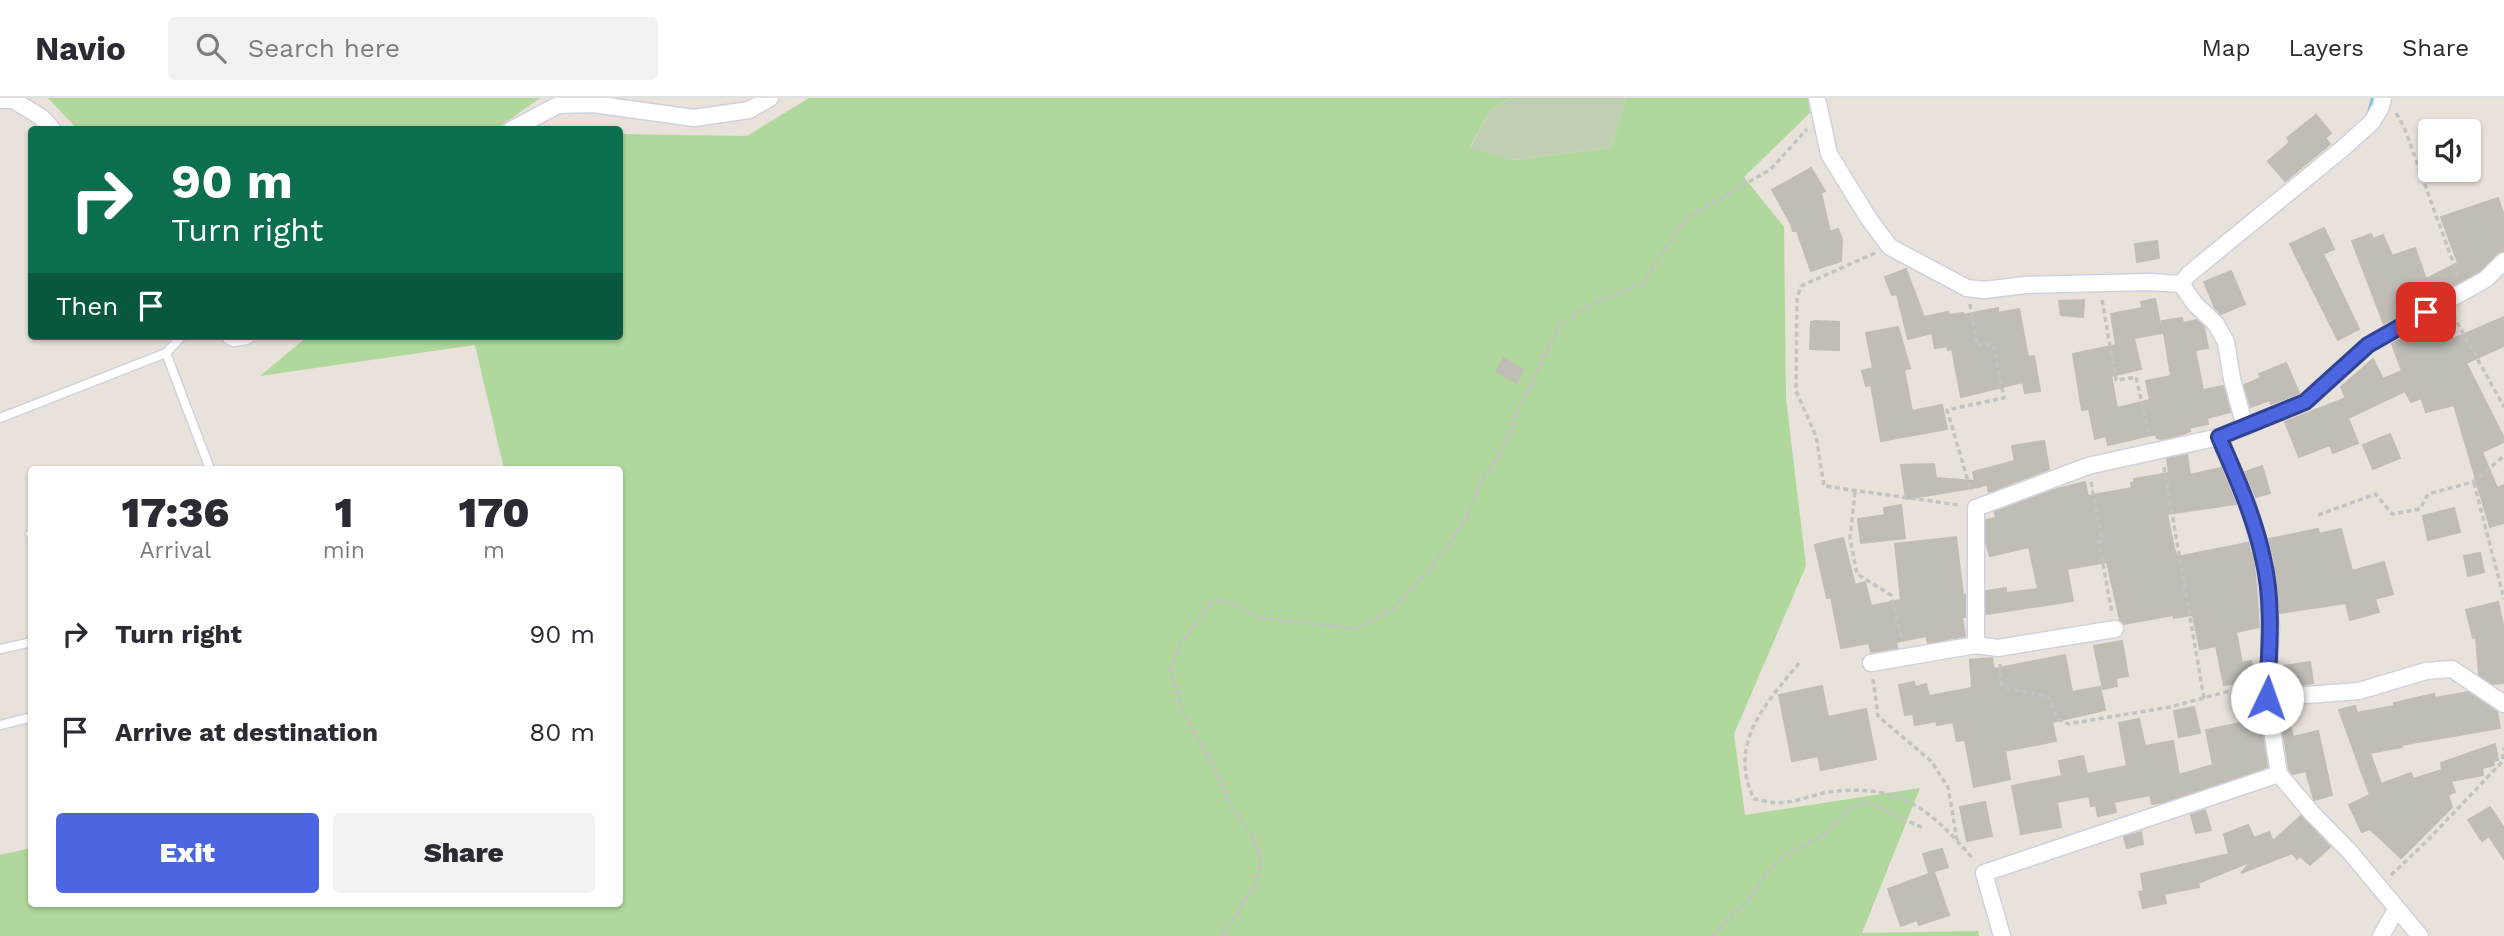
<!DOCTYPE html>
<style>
body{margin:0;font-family:"Work Sans",sans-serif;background:#f2f2f3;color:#2b2b33;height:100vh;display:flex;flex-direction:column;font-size:26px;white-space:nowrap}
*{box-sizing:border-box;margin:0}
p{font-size:23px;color:#7c7c81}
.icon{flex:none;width:38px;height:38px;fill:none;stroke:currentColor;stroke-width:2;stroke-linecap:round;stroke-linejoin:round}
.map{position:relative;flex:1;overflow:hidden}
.drawer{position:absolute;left:28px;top:368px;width:595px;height:441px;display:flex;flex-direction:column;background:#fff;border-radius:7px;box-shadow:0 2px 5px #0004}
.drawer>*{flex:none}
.top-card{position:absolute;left:28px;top:28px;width:595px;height:214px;border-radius:7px;box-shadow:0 2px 5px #0004;background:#0b6e4f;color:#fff;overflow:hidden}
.buttons{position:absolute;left:2418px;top:21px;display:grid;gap:14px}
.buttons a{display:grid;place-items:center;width:63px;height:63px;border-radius:7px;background:#fff;box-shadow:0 2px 5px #0004;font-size:35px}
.pin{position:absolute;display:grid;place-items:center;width:60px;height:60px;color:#fff;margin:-30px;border-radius:14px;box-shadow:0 4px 10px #0006}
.me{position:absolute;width:77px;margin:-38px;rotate:3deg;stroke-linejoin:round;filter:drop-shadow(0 0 5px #0008)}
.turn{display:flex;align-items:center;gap:24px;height:147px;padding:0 28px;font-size:32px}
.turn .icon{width:91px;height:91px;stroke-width:2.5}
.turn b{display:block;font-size:49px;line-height:60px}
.then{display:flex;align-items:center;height:66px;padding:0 28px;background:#0003;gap:14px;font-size:26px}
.eta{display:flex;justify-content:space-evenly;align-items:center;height:119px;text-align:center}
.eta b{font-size:42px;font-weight:800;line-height:49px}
.button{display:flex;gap:14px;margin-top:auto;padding:14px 28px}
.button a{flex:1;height:80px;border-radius:7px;background:#4c66e2;color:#fff;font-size:28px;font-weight:800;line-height:80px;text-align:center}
.button a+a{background:#f2f2f3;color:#2b2b33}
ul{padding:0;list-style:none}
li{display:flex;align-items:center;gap:21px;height:98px;padding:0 28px}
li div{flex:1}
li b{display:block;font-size:26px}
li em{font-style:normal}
header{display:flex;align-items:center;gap:42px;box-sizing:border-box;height:98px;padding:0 35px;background:#fff;border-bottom:2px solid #e1e1e2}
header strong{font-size:33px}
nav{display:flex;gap:38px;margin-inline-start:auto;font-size:24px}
.search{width:490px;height:63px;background:#f2f2f3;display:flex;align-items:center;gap:18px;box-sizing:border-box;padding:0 24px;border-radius:7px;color:#7c7c81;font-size:26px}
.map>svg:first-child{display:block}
.green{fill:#b0d89c}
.cemetery{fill:#c0cfb3}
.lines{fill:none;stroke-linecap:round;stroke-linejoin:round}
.stream{stroke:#78c2de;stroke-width:6}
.building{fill:#c0bcb6;stroke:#c2bdb4;stroke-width:2}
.lane-casing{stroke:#cfd2de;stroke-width:11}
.street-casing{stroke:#cfd2de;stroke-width:19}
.path{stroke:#c3c3c3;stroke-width:3.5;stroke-dasharray:5 3.5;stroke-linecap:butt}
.lane{stroke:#fff;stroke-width:8}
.street{stroke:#fff;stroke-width:16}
.route-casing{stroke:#314293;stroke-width:18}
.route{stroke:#4c66e2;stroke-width:12}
</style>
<header>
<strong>Navio</strong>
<div class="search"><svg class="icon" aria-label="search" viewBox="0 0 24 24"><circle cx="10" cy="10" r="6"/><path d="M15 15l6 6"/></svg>Search here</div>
<nav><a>Map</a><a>Layers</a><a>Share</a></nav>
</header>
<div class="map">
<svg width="2504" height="838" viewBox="0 0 2504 838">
<rect width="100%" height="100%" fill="#e8e2da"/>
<g class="green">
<path d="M48,0H540L495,32L77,31Z"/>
<path d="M809,0H1512L1491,11L1470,49L1513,62L1611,50L1626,0H1810L1812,13L1744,79L1784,129L1786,300L1806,468L1734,636L1745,717L1920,690L1862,835L1978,833L1979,838H0V757L31,750L32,805H620V371H504L475,247L260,278L308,238H620V36L747,38Z"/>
</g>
<path class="cemetery" d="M1512,0H1626L1611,50L1513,62L1470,50L1491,11Z"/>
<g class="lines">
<path class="stream" d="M2370,15L2374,0"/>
</g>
<g class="building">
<path d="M2316,17L2331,35L2325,40L2330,46L2285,83L2268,63L2290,44L2287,40Z"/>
<path d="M1811,70L1825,93L1821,95L1830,134L1838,131L1842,141L1841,163L1811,173L1797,133H1793L1791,126L1772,92Z"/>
<path d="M2498,100L2504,118V153L2497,156L2480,173L2384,226L2352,143L2371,136L2373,141L2383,137L2392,158L2415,150L2426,181L2458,165L2441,119Z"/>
<path d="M2324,130L2334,151L2323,156L2359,231L2338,242L2290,146Z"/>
<path d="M2157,143L2159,160L2137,164L2135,146Z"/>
<path d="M1906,171L1924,219L1948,214L1949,217L1963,215V217L1998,210V215L2019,211L2028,259L2034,258L2040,293L2025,295L2023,284L1961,299L1952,251L1948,252L1947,248L1935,250L1932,235L1908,241L1897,196L1892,197L1885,179Z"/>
<path d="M2231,173L2245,206L2221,216L2215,210L2204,184Z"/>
<path d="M2155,201L2162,235L2134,240L2141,271L2111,278L2117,310L2150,302L2146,283L2171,278L2162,223L2182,220L2183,225L2197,222L2204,229L2208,250L2195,252L2203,292L2223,288L2230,314L2207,320L2208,326L2189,330L2190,333L2183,336L2163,341L2157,340L2156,336L2108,347L2106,338L2095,341L2089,311L2082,312L2073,256L2116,247L2111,216L2142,210L2141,204Z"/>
<path d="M2084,202L2083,219L2061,217L2059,203Z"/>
<path d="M2441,218L2453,241L2504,219V248L2466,265L2504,340V344L2482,354L2497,390L2504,387V425L2490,429L2454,307L2426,314L2421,300L2411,304L2405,293L2348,320L2358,345L2333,355L2330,347L2299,359L2285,324L2346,300L2341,289L2373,261L2383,281L2402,273L2392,246Z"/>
<path d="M1816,223L1839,224V252L1810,251L1811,224Z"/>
<path d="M1898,229L1910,270L1904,272L1912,313L1942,307L1947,331L1881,343L1871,287L1866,288L1862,273L1873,270L1866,235Z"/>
<path d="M1504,260L1523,272L1516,285L1496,273Z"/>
<path d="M2286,265L2299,295L2277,304L2271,306L2270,302L2251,309L2244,287L2261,280L2259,276Z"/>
<path d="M2390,336L2400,360L2373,371L2363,347Z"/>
<path d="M2044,343L2049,371L1989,394L1987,386L1978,389L1906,401L1901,367L1934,366L1936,380L1975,383L1973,374L2015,363L2012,348Z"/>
<path d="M2187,357L2190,377L2221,370L2236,406L2167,416L2174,450L2177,459L2248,445L2254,464L2259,529L2236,534L2242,565L2251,563L2255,581L2224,587L2216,548L2200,551L2193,517L2174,520L2173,517L2124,526L2120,522L2107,464L2067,471L2073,503L1986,516V493L2006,490V495L2038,491L2029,449L1990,458L1986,444V422L1996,420L1995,414L2057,391L2085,384L2088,398L2132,390L2131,385L2135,384L2134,381L2169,375L2167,361Z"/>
<path d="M2262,368L2270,395L2256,399L2245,374Z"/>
<path d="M1901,407L1905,440L1861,445L1858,421L1885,417L1884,410Z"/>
<path d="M2454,410L2460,434L2428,442L2423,418Z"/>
<path d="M2318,431L2319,436L2341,431L2352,473L2384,464L2393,496L2375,501L2379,514L2350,522L2346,505L2280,515L2274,461L2269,441Z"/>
<path d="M1956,439L1963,497H1965V519H1962L1965,538L1928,545L1926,538L1896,544L1897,550L1871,554L1869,545L1841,550L1831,499L1827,500L1815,447L1843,440L1855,487L1865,484L1871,508L1901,502L1895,446Z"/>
<path d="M2480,455L2484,474L2468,478L2464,458Z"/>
<path d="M2498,504L2504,531V585L2493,586L2479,577L2476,539L2473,540L2466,512Z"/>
<path d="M2122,543L2128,578L2116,580L2117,588L2103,591L2094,548Z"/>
<path d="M2065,557L2072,594L2100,589L2105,612L2052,624L2056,643L2005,653L2010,681L1974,689L1965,642L1957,643L1953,624L1937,627L1936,623L1915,627L1913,616L1905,617L1899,587L1914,584L1915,589L1926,586L1929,598L1972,590L1970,562L1992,560L1994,571Z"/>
<path d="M2310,564L2313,585L2280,588L2279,569Z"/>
<path d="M1822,588L1828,619L1866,611L1876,661L1821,672L1818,658L1792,663L1779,597Z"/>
<path d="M2468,594L2497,614L2500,630L2401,647L2402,649L2370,655L2381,686L2411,675L2413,681L2442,672L2441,665L2495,646L2498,662L2493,663L2494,667L2482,670L2483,677L2451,683L2455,694L2448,697L2452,709L2401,760L2370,731L2362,734L2349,707L2370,697L2339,612L2355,608L2357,615L2394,608V605L2434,596L2435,600Z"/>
<path d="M2194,609L2200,635L2179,639L2174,613Z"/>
<path d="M2288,618L2293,639L2318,633L2332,697L2314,702L2306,673L2292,676L2289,671L2281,619Z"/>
<path d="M2139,621L2145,648L2173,643L2179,677L2213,667L2206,632L2260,621L2267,669L2161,705L2152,706L2150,697L2114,704L2116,714L2098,718L2096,707L2091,708L2089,698L2057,704L2061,729L2021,736L2012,688L2062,678L2059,663L2083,658L2087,676L2127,668L2119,625Z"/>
<path d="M1985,704L1992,738L1967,743L1960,709Z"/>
<path d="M2490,709L2504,730V761L2489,738L2482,743L2468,722Z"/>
<path d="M2205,712L2211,732L2196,735L2191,717Z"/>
<path d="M2301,718L2330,749L2310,767L2300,758L2297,761L2292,755L2241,775L2252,763L2198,785L2199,789L2164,796L2166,805L2143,810L2139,794L2144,793L2141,776L2229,756L2224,736L2248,727L2254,740L2269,734L2273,743Z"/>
<path d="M2141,734L2143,746L2127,750L2124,739Z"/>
<path d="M1942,751L1948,769L1929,775L1923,756Z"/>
<path d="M1934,774L1949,817L1919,827L1917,822L1901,828L1888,791Z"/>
</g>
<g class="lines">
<g class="lane-casing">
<g id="lane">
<path d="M166,255L210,371"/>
<path d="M0,320L166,255L182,238"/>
<path d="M30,436L32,440"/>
<path d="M0,551L32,544"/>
<path d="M0,627L32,619"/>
</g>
</g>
<g class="street-casing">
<g id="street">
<path d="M1817,0L1829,56L1869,121L1890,149L1967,190L1984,192L2025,187L2150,184L2181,186"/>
<path d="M0,2H13L41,19L53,32"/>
<path d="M511,32L558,7L593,6L694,20L749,12L770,0"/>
<path d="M2181,186L2189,176L2342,51L2372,24L2381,9L2383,0"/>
<path d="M2181,186L2195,206L2216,226L2226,244L2232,281L2245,329"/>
<path d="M230,238L234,240L246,238"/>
<path d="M2219,339L2249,410L2264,462L2271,530L2267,600L2279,676L2310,713L2350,754L2420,838"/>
<path d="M1976,547L1998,550L2115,531"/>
<path d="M1871,565L1976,547V410L2088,368L2219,339L2305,304L2368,247L2486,181L2504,163"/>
<path d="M2267,600L2359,593L2426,573L2452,571L2504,606"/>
<path d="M2002,838L1984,775L2279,676"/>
<path d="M2381,838L2396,812"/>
</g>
</g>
<g class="path">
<path d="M2396,15L2404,29L2458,178"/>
<path d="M1875,155L1801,188L1797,200L1796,293L1816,338L1824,388L1959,407"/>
<path d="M2102,202L2116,282L2136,279L2149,336"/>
<path d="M1970,206L1977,247L1993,246L2004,300L1947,312L1971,393"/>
<path d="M2453,217L2504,309"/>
<path d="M2164,369L2204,600"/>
<path d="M2091,384L2102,442L2099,444L2112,515"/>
<path d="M2474,385L2504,501"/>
<path d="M1855,394L1850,440L1857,476L1891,497L1902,542"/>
<path d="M2318,417L2376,396L2392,416L2420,411L2428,396L2473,384L2504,358"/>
<path d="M1799,565C1766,606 1727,645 1754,701C1761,702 1769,704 1776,705C1793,705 1812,697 1829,694C1901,685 1930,711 1974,762"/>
<path d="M2000,566L2001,585L2009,591L2048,598L2058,621L2068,626L2170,609L2252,587"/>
<path d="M1873,581L1878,618L1931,663L1948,689L1957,742"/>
<path d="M2391,777L2426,744L2502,664L2504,650"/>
<path d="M1222,838L1255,787L1261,761L1251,735L1233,713L1213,666L1184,617L1170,572L1182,544L1211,504L1221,501L1263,520L1356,531L1394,510L1441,458L1467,418L1481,384L1502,353L1516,317L1560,226L1596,204L1643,185L1685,121L1771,71L1807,31"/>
<path d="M1712,838L1748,802L1768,773L1781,760L1823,737L1852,709L1864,705L1874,707L1925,731"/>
</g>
<use href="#lane" class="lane"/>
<use href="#street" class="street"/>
</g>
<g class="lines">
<g class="route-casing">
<path id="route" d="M2267,600C2269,553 2274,506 2263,460C2254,418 2236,378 2219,339L2305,304L2368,247L2426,214"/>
</g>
<use href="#route" class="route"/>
</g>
</svg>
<div class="buttons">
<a><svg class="icon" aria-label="sound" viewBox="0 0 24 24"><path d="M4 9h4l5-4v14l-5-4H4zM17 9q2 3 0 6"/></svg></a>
</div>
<div class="pin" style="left:2426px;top:214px;background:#d93025"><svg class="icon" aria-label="arrive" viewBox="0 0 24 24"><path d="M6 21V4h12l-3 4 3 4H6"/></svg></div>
<svg class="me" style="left:2267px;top:600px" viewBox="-20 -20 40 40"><circle r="19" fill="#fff"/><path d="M0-13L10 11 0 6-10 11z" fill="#4c66e2"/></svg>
<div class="top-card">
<div class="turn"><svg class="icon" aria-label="right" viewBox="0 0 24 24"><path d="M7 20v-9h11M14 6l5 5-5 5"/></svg><div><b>90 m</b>Turn right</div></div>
<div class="then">Then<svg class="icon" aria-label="arrive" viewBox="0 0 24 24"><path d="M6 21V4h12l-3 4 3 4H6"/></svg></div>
</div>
<section class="drawer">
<div class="eta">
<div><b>17:36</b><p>Arrival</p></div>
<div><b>1</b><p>min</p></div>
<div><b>170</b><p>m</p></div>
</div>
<ul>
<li><svg class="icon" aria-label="right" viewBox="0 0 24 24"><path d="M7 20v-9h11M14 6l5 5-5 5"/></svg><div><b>Turn right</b></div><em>90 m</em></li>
<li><svg class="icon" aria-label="arrive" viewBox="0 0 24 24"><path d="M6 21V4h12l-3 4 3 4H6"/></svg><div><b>Arrive at destination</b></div><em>80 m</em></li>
</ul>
<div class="button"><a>Exit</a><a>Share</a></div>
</section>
</div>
